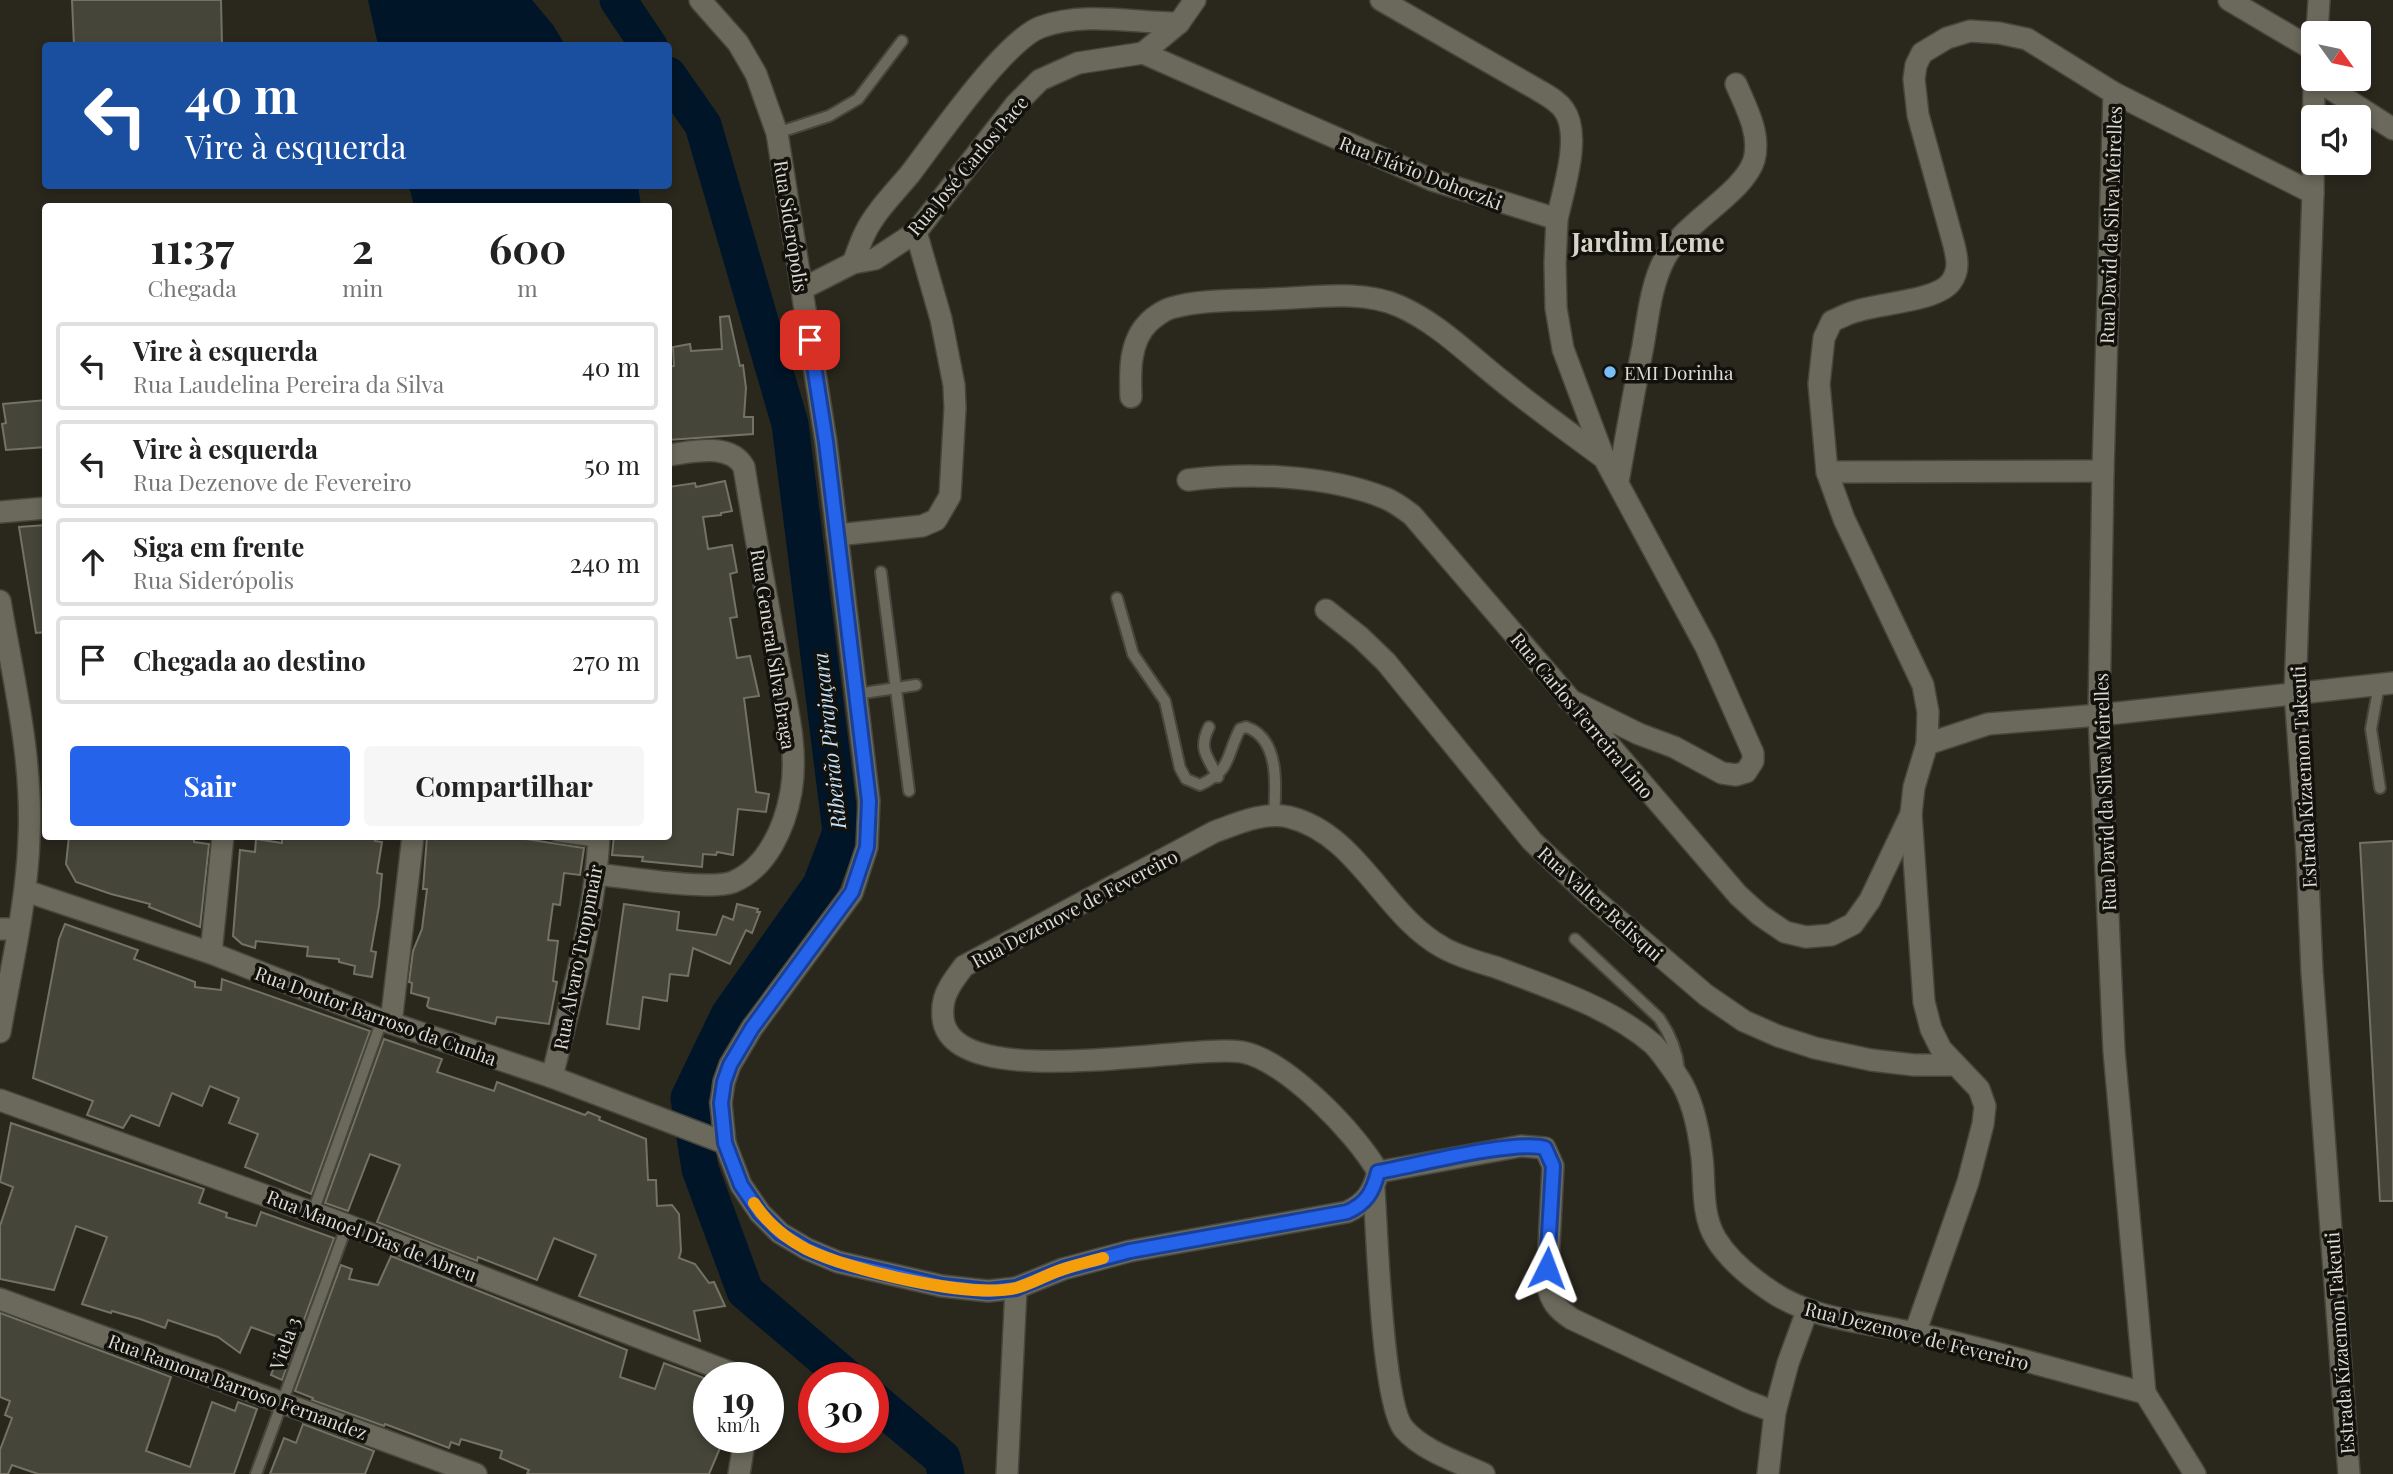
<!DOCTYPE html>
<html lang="pt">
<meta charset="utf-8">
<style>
body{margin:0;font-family:"Playfair Display",serif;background:#f6f6f6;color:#222;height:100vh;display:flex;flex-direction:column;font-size:26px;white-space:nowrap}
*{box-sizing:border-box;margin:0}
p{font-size:23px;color:#767676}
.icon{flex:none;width:38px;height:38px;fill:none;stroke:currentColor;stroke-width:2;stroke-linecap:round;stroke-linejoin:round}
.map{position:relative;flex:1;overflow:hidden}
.details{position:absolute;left:42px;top:203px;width:630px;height:637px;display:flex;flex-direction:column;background:#fff;border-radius:7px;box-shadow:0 4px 10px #0003}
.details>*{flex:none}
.guide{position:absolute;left:42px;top:42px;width:630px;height:147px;border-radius:7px;box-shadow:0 4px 10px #0003;background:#1a4fa0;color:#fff;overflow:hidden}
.needle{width:46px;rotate:123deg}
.fabs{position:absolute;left:2301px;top:21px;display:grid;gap:14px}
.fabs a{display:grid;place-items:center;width:70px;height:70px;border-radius:7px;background:#fff;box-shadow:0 4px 10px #0003;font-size:35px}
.speed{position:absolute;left:693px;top:1362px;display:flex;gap:14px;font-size:35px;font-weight:700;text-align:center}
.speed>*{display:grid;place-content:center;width:91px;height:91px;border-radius:50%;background:#fff;box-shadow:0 4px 10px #0003;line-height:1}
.speed small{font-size:18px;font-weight:400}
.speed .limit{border:10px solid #d22;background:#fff;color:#111}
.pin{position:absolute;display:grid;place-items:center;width:60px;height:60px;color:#fff;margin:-30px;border-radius:14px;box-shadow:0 4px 10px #0006}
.me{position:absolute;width:77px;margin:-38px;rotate:3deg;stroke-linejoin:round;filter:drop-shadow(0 0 5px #0008)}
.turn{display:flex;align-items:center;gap:24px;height:147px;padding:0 28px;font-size:32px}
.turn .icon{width:91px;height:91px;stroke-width:2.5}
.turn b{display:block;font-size:49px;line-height:60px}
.eta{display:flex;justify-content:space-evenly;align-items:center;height:119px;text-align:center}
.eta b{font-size:42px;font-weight:700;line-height:49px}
.action{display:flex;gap:14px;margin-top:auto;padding:14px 28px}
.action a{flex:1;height:80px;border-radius:7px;background:#2563eb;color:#fff;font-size:28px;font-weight:700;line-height:80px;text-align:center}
.action a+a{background:#f6f6f6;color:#222}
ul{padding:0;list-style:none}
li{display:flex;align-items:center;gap:21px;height:88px;margin:0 14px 10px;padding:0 14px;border:4px solid #e0e0e0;border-radius:7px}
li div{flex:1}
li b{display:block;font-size:26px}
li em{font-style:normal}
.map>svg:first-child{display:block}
.water{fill:#001528}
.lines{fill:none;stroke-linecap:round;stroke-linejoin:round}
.river{stroke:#001528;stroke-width:37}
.building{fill:#464539;stroke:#737265;stroke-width:2}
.lane-casing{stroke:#47463c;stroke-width:14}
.street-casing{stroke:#47463c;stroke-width:24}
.secondary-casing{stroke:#47463c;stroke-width:24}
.lane{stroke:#6a695b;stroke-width:10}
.street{stroke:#6a695b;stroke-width:21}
.secondary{stroke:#6a695b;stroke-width:21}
.route-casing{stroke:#184099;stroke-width:18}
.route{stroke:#2563eb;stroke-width:12}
.slow{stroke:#f59e0b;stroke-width:12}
.poi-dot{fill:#79bff8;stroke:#12110c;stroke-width:2.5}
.labels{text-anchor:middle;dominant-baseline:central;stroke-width:7;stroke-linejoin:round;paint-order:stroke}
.street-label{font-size:19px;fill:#dcdbd4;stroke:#12110c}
.poi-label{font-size:19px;fill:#dcdbd4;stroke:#12110c;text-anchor:start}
.water-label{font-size:21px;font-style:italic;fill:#c5e0f9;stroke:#12110c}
.district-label{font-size:26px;font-weight:bold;fill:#d6d4c6;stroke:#12110c}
</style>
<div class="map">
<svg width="2393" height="1474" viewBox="0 0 2393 1474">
<rect width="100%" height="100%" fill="#2a281d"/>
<g class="water">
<path d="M368,0H532L553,25L565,45H378Z"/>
<path d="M409,186H638L641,206H414Z"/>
</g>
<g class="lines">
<g class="river">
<path d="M618,0L649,46"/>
<path d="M668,75L703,125L790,424L841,832L821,885L729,1015L689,1098L700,1169L745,1291L846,1377"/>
<path d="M873,1400L942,1458L946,1474"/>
</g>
</g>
<g class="building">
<path d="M72,0H221L222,46H74Z"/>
<path d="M729,316L740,366L743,365L746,388L744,417H753V434L668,440V367L674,366L673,347L690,344L691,351L722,349L720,317Z"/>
<path d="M46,400V447L6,450L2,424L6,423L3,404Z"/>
<path d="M725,481L732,511L721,513V515L703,517L708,549L732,545L737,572L730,574L737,617L730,618L737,658L750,656L759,696L744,698L756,792L769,794L766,812L738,809L733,855L717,852L716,855L703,854L702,867L642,861L643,857L612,855L614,836H668V487L695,483L696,487Z"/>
<path d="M46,525V632L36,633L19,527Z"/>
<path d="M69,836H194V842L209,844L200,927L149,907L150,904L111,894L76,882L66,864Z"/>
<path d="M282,836H376L375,841L382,842L377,873L382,874L379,906L371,951L376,952L372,977L354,974L355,966L339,962V959L307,956L308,947L256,941L255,948L242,944L233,936L240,850L255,852L256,839L282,843Z"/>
<path d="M427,836H507L584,848L580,875L564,873L560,905L553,904L548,940L558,941L553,981L557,982L549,1024L497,1017L495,1024L429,1008L427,1006L429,998L411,993L412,983L409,982L413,951L422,929L427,889H423Z"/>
<path d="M2393,841V1201H2380L2360,843Z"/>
<path d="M624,904L679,912L677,930L716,935L723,916L733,920L737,904L758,909L757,912H760L752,933L746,930L730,964L693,948L688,976L670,974L667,1001L643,997L639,1029L607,1024Z"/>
<path d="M65,924L138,950L134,959L195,982V987L221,990L222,979L370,1031L311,1194L245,1167L258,1134L229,1123L239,1098L210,1086L202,1106L172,1093L159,1126L131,1115L123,1128L87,1115L93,1101L33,1078L59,939Z"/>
<path d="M384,1039L442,1059L437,1072L494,1091L497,1082L585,1115L588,1112L600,1117L599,1120L646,1139L648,1180H656L657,1206L672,1205L679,1214L681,1251L679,1258L695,1264L709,1283L714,1282L725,1306L694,1311L700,1341L579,1296L596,1255L554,1238L537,1280L478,1257L477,1261L377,1222L400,1165L370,1154L348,1211L325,1203Z"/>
<path d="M11,1123L204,1189L199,1203L227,1213L226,1217L256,1226L261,1212L334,1238L282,1380L271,1375L284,1339L251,1327L240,1353L218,1337L168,1320L165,1328L140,1319L112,1311L111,1313L82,1304L107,1237L76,1226L54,1290L0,1279V1226L13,1187L0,1182Z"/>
<path d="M391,1256L627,1350L620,1377L655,1389L664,1363L709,1380V1437H718L715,1446L720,1448L709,1474H527L529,1470L500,1458L502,1451L461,1439L459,1445L451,1442L449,1448L385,1424L384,1426L312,1400L313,1398L295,1391L341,1265L352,1269L349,1279L378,1285Z"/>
<path d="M0,1313L171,1377L146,1451L190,1467L212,1402L235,1411L238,1402L257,1409L234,1474H38L12,1465L8,1474H0V1450L12,1418L5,1415L10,1401L0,1397Z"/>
<path d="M303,1424L374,1451L365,1474H270L284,1438L296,1443Z"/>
</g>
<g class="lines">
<g class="lane-casing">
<g id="lane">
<path d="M777,133L829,116L858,99L902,41"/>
<path d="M881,572L909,791"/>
<path d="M1117,598L1133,654L1165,701L1180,768L1186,779L1200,785C1232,770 1225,758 1240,729L1246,727C1280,738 1276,787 1274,815"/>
<path d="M2379,685L2371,729L2380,788"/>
<path d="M857,694L916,685"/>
<path d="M1209,727C1198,749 1207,756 1218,777"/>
<path d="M556,836L599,842"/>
<path d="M1575,939L1659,1018C1670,1034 1677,1051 1679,1070"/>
<path d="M313,1212L382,1020"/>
<path d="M256,1474L347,1225"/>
</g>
</g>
<g class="street-casing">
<g id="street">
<path d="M1381,0L1538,90C1548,96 1558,101 1564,110C1582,135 1563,191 1557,219"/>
<path d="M2229,0L2314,50"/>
<path d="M1143,53L1432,180L1557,219L1555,263L1556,308L1563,349L1587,413L1604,458L1706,647L1753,753V761L1746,772L1736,775L1722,773L1674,747L1639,734L1568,699"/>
<path d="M2315,79L2393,129"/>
<path d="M2114,93L2103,471L2099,715L2114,1051L2145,1393"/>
<path d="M853,263C857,253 860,243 865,233C875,212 895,192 910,174C936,140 1005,40 1041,27C1085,11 1134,23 1179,23"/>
<path d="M802,289L853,263L875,259L916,232L1016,104L1040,80L1078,63L1143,53L1179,23L1195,0"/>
<path d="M1131,397C1130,372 1129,341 1149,322C1154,317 1164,310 1171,308C1203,299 1239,301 1272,299C1312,298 1361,289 1399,306C1438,323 1469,355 1502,381C1535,408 1570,433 1604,458"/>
<path d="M1827,472L2103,471"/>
<path d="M1188,480C1248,472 1328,475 1385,498C1395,502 1404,509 1412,515L1738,895L1760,915L1785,932L1806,937L1831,935L1853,924L1870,900L1911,814"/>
<path d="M1618,482C1626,437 1634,391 1643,346C1648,317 1651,284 1665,258C1684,222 1744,193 1754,160C1761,134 1746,107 1736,84"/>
<path d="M0,512L46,508"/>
<path d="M837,535L922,526L936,520L950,496L955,408L954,385L941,319L916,232"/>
<path d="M1326,610L1360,637L1386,662L1532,841L1589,895L1706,995L1744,1021L1778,1036L1815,1048L1871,1060L1914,1065H1955"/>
<path d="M1927,744L1988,724L2099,715L2393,683"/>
<path d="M596,874C624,877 710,891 733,882C767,868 785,827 791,792C799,748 785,699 777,655C766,593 754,530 744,467C730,442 692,452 668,455"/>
<path d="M26,891L211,953L382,1020L552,1077L725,1143"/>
<path d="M0,929H18"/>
<path d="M211,953L223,836"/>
<path d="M391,1023L413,836"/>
<path d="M552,1077C571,999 595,916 599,836"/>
<path d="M0,1100L347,1225L742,1377"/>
<path d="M1378,1172L1521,1146L1545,1148L1553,1166L1547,1284C1551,1302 1557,1309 1572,1319L1746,1401L1775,1412"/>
<path d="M1374,1189C1377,1231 1382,1404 1404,1429C1423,1451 1458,1462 1484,1474"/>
<path d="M0,1299L476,1474"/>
<path d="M1915,1333L1968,1182L1983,1124L1985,1106L1979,1089L1941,1049L1931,1029L1924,1002L1911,814L1914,787L1927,744L1928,712L1923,685L1844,519L1827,472L1819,384L1824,338L1832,321C1840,318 1848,313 1857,311C1881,303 1937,301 1951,282C1960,270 1957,258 1954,245L1918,115L1914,79L1916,65L1922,53L1947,38L1970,31L1999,33L2027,39L2114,93L2313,193"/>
<path d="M739,1474L745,1437"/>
<path d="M1768,1474L1775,1412L1788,1363L1807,1311"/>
</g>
</g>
<g class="secondary-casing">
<g id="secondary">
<path d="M700,0L738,43L756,74L777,133L826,442L869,801L867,847L852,893L752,1028L730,1065L724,1082L721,1103L725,1143L741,1185L760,1213L780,1233L807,1249L838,1262L942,1286L988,1291L1016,1288L1063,1269L1130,1251L1347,1212C1366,1203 1373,1192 1378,1172C1357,1134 1286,1060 1242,1052C1189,1043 951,1096 943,1018C942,1008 943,998 949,988C953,980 959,973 964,966L1214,832C1236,824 1265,811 1289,817C1358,834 1384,915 1442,947C1459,957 1479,962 1498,968C1550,988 1610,1007 1653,1044C1662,1053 1671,1067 1678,1077C1693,1099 1699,1131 1702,1157C1705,1183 1701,1215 1716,1239C1729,1260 1751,1278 1772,1292C1814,1320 1866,1322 1914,1333C1992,1350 2068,1373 2145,1393L2195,1474"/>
<path d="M2317,33L2319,0"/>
<path d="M2314,79L2313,193L2295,693L2307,854L2312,972L2349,1474"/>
<path d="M0,601C13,678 33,758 29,838C27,903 11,967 0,1032"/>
<path d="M1007,1474L1016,1288"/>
</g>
</g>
<use href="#lane" class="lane"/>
<use href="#street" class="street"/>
<use href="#secondary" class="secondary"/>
</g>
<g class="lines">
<g class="route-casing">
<path id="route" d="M810,340L826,442L869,801L867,847L852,892L752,1028L730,1065L724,1082L721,1103L725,1143L741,1185L760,1213L780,1233L807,1249L838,1262L942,1286L988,1291L1016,1288L1063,1269L1130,1251L1347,1212C1366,1204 1373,1192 1378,1172C1413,1166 1516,1139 1545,1148L1553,1166L1547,1268"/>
</g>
<use href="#route" class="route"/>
<path class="slow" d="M754,1203C767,1223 785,1238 806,1249C848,1270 971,1299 1016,1288C1031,1284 1046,1275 1061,1270C1075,1265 1089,1262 1103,1258"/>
</g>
<circle class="poi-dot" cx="1610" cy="372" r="7"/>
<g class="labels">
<g class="street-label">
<text transform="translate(967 165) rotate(-50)">Rua José Carlos Pace</text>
<text transform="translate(1421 172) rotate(21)">Rua Flávio Dohoczki</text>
<text transform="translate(2110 225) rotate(-88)">Rua David da Silva Meirelles</text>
<text transform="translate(792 226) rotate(81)">Rua Siderópolis</text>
<text transform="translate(774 649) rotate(81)">Rua General Silva Braga</text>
<text transform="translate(1583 715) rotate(50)">Rua Carlos Ferreira Lino</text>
<text transform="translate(2303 777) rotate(-93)">Estrada Kizaemon Takeuti</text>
<text transform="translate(2104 792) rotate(-92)">Rua David da Silva Meirelles</text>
<text transform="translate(1601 903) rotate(42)">Rua Valter Belisqui</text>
<text transform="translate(1074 908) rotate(-28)">Rua Dezenove de Fevereiro</text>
<text transform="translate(577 957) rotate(-79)">Rua Alvaro Troppmair</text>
<text transform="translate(376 1015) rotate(20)">Rua Doutor Barroso da Cunha</text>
<text transform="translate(372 1235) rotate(21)">Rua Manoel Dias de Abreu</text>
<text transform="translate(1917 1335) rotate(14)">Rua Dezenove de Fevereiro</text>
<text transform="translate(284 1343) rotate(-70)">Viela 3</text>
<text transform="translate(2339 1343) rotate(-94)">Estrada Kizaemon Takeuti</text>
<text transform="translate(238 1386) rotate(20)">Rua Ramona Barroso Fernandez</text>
</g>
<g class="poi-label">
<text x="1624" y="372">EMI Dorinha</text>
</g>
<g class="water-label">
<text transform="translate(828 741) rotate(-96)">Ribeirão Pirajuçara</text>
</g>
<g class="district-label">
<text x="1648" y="241">Jardim Leme</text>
</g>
</g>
</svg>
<div class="fabs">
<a><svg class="needle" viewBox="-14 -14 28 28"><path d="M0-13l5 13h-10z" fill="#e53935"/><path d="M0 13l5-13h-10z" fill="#767676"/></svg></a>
<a><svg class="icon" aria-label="sound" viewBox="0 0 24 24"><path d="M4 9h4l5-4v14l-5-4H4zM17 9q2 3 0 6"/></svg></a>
</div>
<div class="speed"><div>19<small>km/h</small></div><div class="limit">30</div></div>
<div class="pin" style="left:810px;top:340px;background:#d93025"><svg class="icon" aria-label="arrive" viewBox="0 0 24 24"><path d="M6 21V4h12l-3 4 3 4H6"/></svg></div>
<svg class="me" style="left:1547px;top:1268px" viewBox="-20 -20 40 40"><path d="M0-17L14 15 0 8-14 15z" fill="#2563eb" stroke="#fff" stroke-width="4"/></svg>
<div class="guide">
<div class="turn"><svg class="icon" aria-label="left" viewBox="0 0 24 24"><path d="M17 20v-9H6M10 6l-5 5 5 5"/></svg><div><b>40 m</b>Vire à esquerda</div></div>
</div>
<section class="details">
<div class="eta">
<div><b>11:37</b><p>Chegada</p></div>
<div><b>2</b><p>min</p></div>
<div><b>600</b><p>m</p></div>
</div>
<ul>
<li><svg class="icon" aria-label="left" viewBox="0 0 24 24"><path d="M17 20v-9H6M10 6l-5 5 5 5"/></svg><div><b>Vire à esquerda</b><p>Rua Laudelina Pereira da Silva</p></div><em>40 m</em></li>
<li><svg class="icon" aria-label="left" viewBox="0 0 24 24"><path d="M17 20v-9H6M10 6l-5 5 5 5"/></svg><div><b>Vire à esquerda</b><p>Rua Dezenove de Fevereiro</p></div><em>50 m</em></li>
<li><svg class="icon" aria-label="ahead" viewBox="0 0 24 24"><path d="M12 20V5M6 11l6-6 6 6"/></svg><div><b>Siga em frente</b><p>Rua Siderópolis</p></div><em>240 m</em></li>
<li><svg class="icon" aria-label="arrive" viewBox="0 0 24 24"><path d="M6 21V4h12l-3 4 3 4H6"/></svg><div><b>Chegada ao destino</b></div><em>270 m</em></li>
</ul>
<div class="action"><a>Sair</a><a>Compartilhar</a></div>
</section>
</div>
